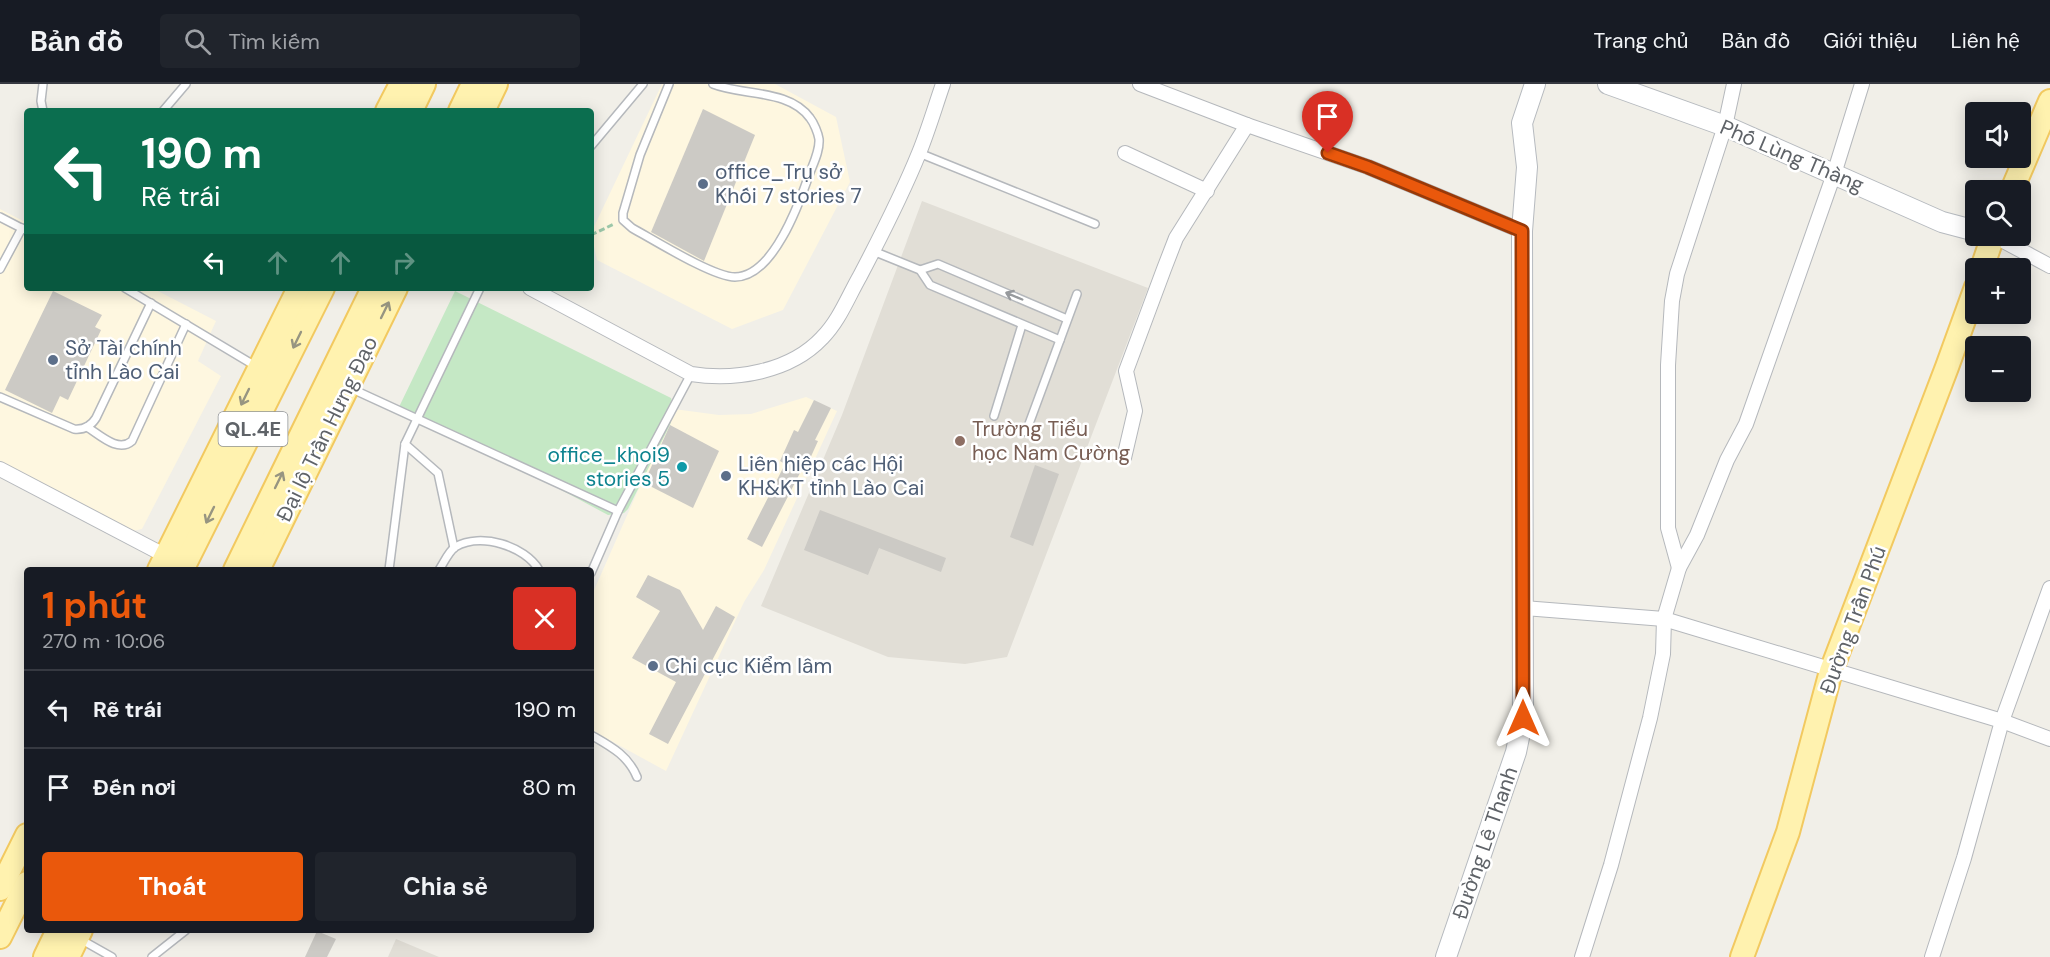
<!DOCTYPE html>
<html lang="vi">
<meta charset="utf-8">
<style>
body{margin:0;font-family:"DM Sans",sans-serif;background:#20242c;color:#f1f3f6;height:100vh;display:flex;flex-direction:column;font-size:22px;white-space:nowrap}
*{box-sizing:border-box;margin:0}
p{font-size:20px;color:#9ea1a6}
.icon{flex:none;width:33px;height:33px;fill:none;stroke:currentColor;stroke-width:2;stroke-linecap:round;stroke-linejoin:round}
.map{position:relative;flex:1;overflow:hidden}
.side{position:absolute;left:24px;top:483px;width:570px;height:366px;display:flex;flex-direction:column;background:#171b24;border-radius:6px;box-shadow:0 3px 15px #0003}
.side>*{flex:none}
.guide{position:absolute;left:24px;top:24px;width:570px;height:183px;border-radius:6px;box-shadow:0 3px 15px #0003;background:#0b6e4f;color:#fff;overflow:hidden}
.tools{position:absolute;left:1965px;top:18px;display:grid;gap:12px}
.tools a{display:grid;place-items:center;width:66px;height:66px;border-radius:6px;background:#171b24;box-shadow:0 3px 15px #0003;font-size:30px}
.pin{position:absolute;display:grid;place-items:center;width:51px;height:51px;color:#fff;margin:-62px -26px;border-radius:50% 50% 50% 0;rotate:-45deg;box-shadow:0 0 6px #0007}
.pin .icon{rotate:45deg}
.me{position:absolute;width:66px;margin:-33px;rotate:0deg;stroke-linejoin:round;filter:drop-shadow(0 0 4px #0008)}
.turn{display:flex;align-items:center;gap:21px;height:126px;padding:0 18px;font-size:27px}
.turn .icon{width:78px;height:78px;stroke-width:2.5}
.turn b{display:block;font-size:42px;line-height:51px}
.lanes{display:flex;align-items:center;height:57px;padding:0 18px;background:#0003;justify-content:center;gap:30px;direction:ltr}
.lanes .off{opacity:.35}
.round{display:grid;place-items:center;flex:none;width:63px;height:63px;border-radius:6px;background:#20242c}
.headline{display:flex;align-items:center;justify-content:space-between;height:102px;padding:0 18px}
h1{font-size:36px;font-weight:700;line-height:45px;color:#ea580c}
.action{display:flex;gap:12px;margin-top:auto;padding:12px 18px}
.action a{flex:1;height:69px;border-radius:6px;background:#ea580c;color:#fff;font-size:24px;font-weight:700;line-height:69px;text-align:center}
.action a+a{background:#20242c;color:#f1f3f6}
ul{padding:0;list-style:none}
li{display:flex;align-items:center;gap:18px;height:78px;padding:0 18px;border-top:2px solid #363941}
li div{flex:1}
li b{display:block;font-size:22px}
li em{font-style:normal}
header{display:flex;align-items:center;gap:36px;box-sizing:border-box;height:84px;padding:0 30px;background:#171b24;border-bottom:2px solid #363941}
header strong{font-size:28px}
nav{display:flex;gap:33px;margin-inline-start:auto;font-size:21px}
.search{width:420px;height:54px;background:#20242c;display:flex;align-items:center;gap:15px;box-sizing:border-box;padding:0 21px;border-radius:6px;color:#9ea1a6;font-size:22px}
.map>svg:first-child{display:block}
.commercial{fill:#fef7e0}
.education{fill:#e1ded6}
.green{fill:#c5e8c5}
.building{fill:#cccac5}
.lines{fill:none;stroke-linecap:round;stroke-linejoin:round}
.lane-casing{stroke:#b5b8bc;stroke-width:10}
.street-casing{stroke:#b5b8bc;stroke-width:16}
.secondary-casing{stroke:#b6babf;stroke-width:22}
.primary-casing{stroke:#f2c960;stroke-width:26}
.path{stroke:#9cc7a9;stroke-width:3;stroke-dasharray:6 3;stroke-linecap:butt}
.lane{stroke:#fff;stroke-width:7}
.street{stroke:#fff;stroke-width:14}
.secondary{stroke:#fff;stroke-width:20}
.primary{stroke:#fff2af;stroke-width:22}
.oneway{stroke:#979a9d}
.oneway2{stroke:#979581}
.route-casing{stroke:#983908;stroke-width:15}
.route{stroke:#ea580c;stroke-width:10}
.service-dot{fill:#5c6f8a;stroke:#fff;stroke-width:2}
.education-dot{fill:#8d6e63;stroke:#fff;stroke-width:2}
.culture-dot{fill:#0f9aa8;stroke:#fff;stroke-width:2}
.labels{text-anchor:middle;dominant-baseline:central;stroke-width:5;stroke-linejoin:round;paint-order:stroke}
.shield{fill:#fff;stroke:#8f9295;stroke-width:1.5}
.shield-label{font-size:20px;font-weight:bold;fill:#5f6368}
.street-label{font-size:21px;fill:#5f6368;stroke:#fff}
.service-label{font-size:21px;fill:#4e5e75;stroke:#fff;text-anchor:start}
.education-label{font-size:21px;fill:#785e54;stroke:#fff;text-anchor:start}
.culture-label{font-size:21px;fill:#0d838f;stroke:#fff;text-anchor:end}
</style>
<header>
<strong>Bản đồ</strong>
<div class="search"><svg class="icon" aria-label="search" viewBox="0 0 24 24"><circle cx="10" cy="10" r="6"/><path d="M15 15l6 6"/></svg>Tìm kiếm</div>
<nav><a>Trang chủ</a><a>Bản đồ</a><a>Giới thiệu</a><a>Liên hệ</a></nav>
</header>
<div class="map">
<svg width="2050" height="873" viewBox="0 0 2050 873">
<rect width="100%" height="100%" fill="#f1efe8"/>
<g class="commercial">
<path d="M662,0H775L836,33L850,98L783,226L732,245L597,176L591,149Z"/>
<path d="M0,125L27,139V204H152L216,237L198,277L221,292L142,445L133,447L0,380Z"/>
<path d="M806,313L837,327L764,486L744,518L666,687L591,646V513L674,325L719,331L751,330Z"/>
</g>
<g class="education">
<path d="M922,117L1148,204L1007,573L965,580L888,573L761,522L842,331Z"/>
<path d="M396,855L439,873H388Z"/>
</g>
<path class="green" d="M455,207L671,314L674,325L670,341L628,425L624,429L608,431L444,343L399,323Z"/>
<g class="building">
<path d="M703,25L755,51L704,177L651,148Z"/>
<path d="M53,207L102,231L95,243L101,246L68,316L60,312L52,329L5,306Z"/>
<path d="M814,316L831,324L815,356L818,357L804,388L801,387L762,463L747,455L785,380L780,377L794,346L798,348Z"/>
<path d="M670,341L719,367L693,424L644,399Z"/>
<path d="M1035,381L1059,390L1033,462L1010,453Z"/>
<path d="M820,426L946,474L941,488L879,464L868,491L804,466Z"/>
<path d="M648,491L680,506L703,546L716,522L735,533L668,660L649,650L676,598L632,574L660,527L636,513Z"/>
<path d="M317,847L336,855L327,873H305Z"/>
</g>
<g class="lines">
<g class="lane-casing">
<g id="lane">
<path d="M43,0L41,17L43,27"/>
<path d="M669,0L640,71L623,129V136L632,144C654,156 713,193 735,193C773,193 799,120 809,91C813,80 820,67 819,55C818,49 814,39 810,34C789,5 743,12 713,0"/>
<path d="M163,27L186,0"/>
<path d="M591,62L643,0"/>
<path d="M919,69L1095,140"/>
<path d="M0,133L27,147"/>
<path d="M873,167L920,186L930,201L1060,256"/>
<path d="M0,185L22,144"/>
<path d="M920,186L938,180L1067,235"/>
<path d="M125,204L257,283"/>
<path d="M350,304L618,427"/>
<path d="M0,313L74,345C84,346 91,342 96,334L151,219"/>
<path d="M994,332L1022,241"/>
<path d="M87,343C100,351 118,369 132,357L186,240"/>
<path d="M1026,348L1077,210"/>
<path d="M405,360L438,389L454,464"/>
<path d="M389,486L405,360L480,204"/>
<path d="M439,486C443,480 449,467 455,463C481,448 525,462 539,486"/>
<path d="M591,489L618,427L691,290"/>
<path d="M591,651C610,662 628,671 637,693"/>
<path d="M80,855L112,873"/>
<path d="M152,873L186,846"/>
</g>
</g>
<g class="street-casing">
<g id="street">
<path d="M1140,0L1247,41L1368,83L1522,147"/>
<path d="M1125,69L1207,107"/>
<path d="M1994,152L2050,182"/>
<path d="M530,204L691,290C735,297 790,288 822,254C839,237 848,213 860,192C881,152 902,111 919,69C928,47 935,23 943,0"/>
<path d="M1124,374L1135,327L1126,287L1164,185L1176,154L1247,41"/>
<path d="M0,385L166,472"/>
<path d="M1679,484L1668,444V281L1672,217L1677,190L1725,42L1734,0"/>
<path d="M1523,524L1664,535L2002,637L2050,655"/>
<path d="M1582,873L1611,781L1650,634L1663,570L1664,535L1679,484L1697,451L1727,376L1746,340L1834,90L1862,0"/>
<path d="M1932,873L1964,774L2002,637L2050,504"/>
</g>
</g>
<g class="secondary-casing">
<g id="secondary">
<path d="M1608,0L1725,42L1942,138L1976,147"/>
<path d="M1446,873L1516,668L1523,634L1522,147L1527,83L1522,39L1535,0"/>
</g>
</g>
<g class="primary-casing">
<g id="primary">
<path d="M387,27L401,0"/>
<path d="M411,27L424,0"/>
<path d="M460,27L473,0"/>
<path d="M483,27L496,0"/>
<path d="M2012,106L2050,17"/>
<path d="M1982,184L1993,152"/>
<path d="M159,486L299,204"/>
<path d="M182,486L323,204"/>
<path d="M235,486L373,204"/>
<path d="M258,486L396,204"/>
<path d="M0,805L27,751"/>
<path d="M0,853L27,799"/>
<path d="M45,873L58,846"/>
<path d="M68,873L81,846"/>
<path d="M1742,873L1788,748L1831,587L1947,283L1976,203"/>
</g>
</g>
<path class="path" d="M591,151L614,140"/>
<use href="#lane" class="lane"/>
<use href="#street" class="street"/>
<use href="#secondary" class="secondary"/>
<use href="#primary" class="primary"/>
</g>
<defs><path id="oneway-shaft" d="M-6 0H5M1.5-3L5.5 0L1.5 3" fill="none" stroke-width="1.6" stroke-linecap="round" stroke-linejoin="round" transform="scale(1.5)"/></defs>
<use class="oneway" href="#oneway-shaft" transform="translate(1014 212) rotate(-157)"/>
<g class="oneway2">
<use href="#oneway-shaft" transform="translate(385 226) rotate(-64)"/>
<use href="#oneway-shaft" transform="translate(297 256) rotate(116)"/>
<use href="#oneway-shaft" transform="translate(245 313) rotate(116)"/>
<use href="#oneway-shaft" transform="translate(279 396) rotate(-64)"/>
<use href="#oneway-shaft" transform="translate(210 431) rotate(116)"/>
</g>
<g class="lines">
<g class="route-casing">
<path id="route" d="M1328,69L1368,83L1522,147L1523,634"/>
</g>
<use href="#route" class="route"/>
</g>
<g class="service-dot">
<circle cx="703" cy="100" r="6"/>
<circle cx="53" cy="276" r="6"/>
<circle cx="726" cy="392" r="6"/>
<circle cx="653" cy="582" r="6"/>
</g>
<circle class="education-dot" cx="960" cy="357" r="6"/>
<circle class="culture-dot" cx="682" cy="383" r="6"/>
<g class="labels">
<rect class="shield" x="218.5" y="328" width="69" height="34" rx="4.5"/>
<g class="shield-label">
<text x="253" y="345">QL.4E</text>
</g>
<g class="street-label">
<text transform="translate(1792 72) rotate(23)">Phố Lùng Thàng</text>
<text transform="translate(327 345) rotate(-64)">Đại lộ Trần Hưng Đạo</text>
<text transform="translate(1853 536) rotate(-70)">Đường Trần Phú</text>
<text transform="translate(1485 759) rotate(-71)">Đường Lê Thanh</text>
</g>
<g class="service-label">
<text x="715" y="88">office_Trụ sở<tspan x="715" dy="24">Khối 7 stories 7</tspan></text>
<text x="65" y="264">Sở Tài chính<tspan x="65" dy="24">tỉnh Lào Cai</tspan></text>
<text x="738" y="380">Liên hiệp các Hội<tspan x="738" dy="24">KH&amp;KT tỉnh Lào Cai</tspan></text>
<text x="665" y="582">Chi cục Kiểm lâm</text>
</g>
<g class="education-label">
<text x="972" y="345">Trường Tiểu<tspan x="972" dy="24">học Nam Cường</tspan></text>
</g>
<g class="culture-label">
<text x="670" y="371">office_khoi9<tspan x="670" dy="24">stories 5</tspan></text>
</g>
</g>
</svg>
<div class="tools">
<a><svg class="icon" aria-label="sound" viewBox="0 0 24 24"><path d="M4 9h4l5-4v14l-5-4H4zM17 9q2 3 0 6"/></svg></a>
<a><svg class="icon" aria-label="search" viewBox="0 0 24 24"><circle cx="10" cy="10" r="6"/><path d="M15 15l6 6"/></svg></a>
<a>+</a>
<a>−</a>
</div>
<div class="pin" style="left:1328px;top:69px;background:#d93025"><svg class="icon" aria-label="arrive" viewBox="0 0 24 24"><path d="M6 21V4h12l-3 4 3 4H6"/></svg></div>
<svg class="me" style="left:1523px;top:634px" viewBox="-20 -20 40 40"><path d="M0-17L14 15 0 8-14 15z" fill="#ea580c" stroke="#fff" stroke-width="4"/></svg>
<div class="guide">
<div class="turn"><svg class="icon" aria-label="left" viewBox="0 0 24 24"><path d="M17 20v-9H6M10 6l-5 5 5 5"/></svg><div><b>190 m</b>Rẽ trái</div></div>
<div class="lanes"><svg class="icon" aria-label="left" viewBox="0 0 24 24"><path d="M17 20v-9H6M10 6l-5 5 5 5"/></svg><svg class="icon off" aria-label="ahead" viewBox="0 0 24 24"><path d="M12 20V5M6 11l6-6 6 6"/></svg><svg class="icon off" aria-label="ahead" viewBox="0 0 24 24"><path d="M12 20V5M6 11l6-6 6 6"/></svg><svg class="icon off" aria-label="right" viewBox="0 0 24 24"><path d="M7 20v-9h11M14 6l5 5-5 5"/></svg></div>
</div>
<section class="side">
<div class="headline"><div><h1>1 phút</h1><p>270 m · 10:06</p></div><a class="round" style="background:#d93025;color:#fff"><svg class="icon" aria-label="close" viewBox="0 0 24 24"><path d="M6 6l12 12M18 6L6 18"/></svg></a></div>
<ul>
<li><svg class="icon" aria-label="left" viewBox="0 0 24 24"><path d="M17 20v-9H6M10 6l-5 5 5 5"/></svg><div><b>Rẽ trái</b></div><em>190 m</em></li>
<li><svg class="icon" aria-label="arrive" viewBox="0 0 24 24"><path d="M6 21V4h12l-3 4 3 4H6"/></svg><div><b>Đến nơi</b></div><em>80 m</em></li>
</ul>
<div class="action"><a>Thoát</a><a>Chia sẻ</a></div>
</section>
</div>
